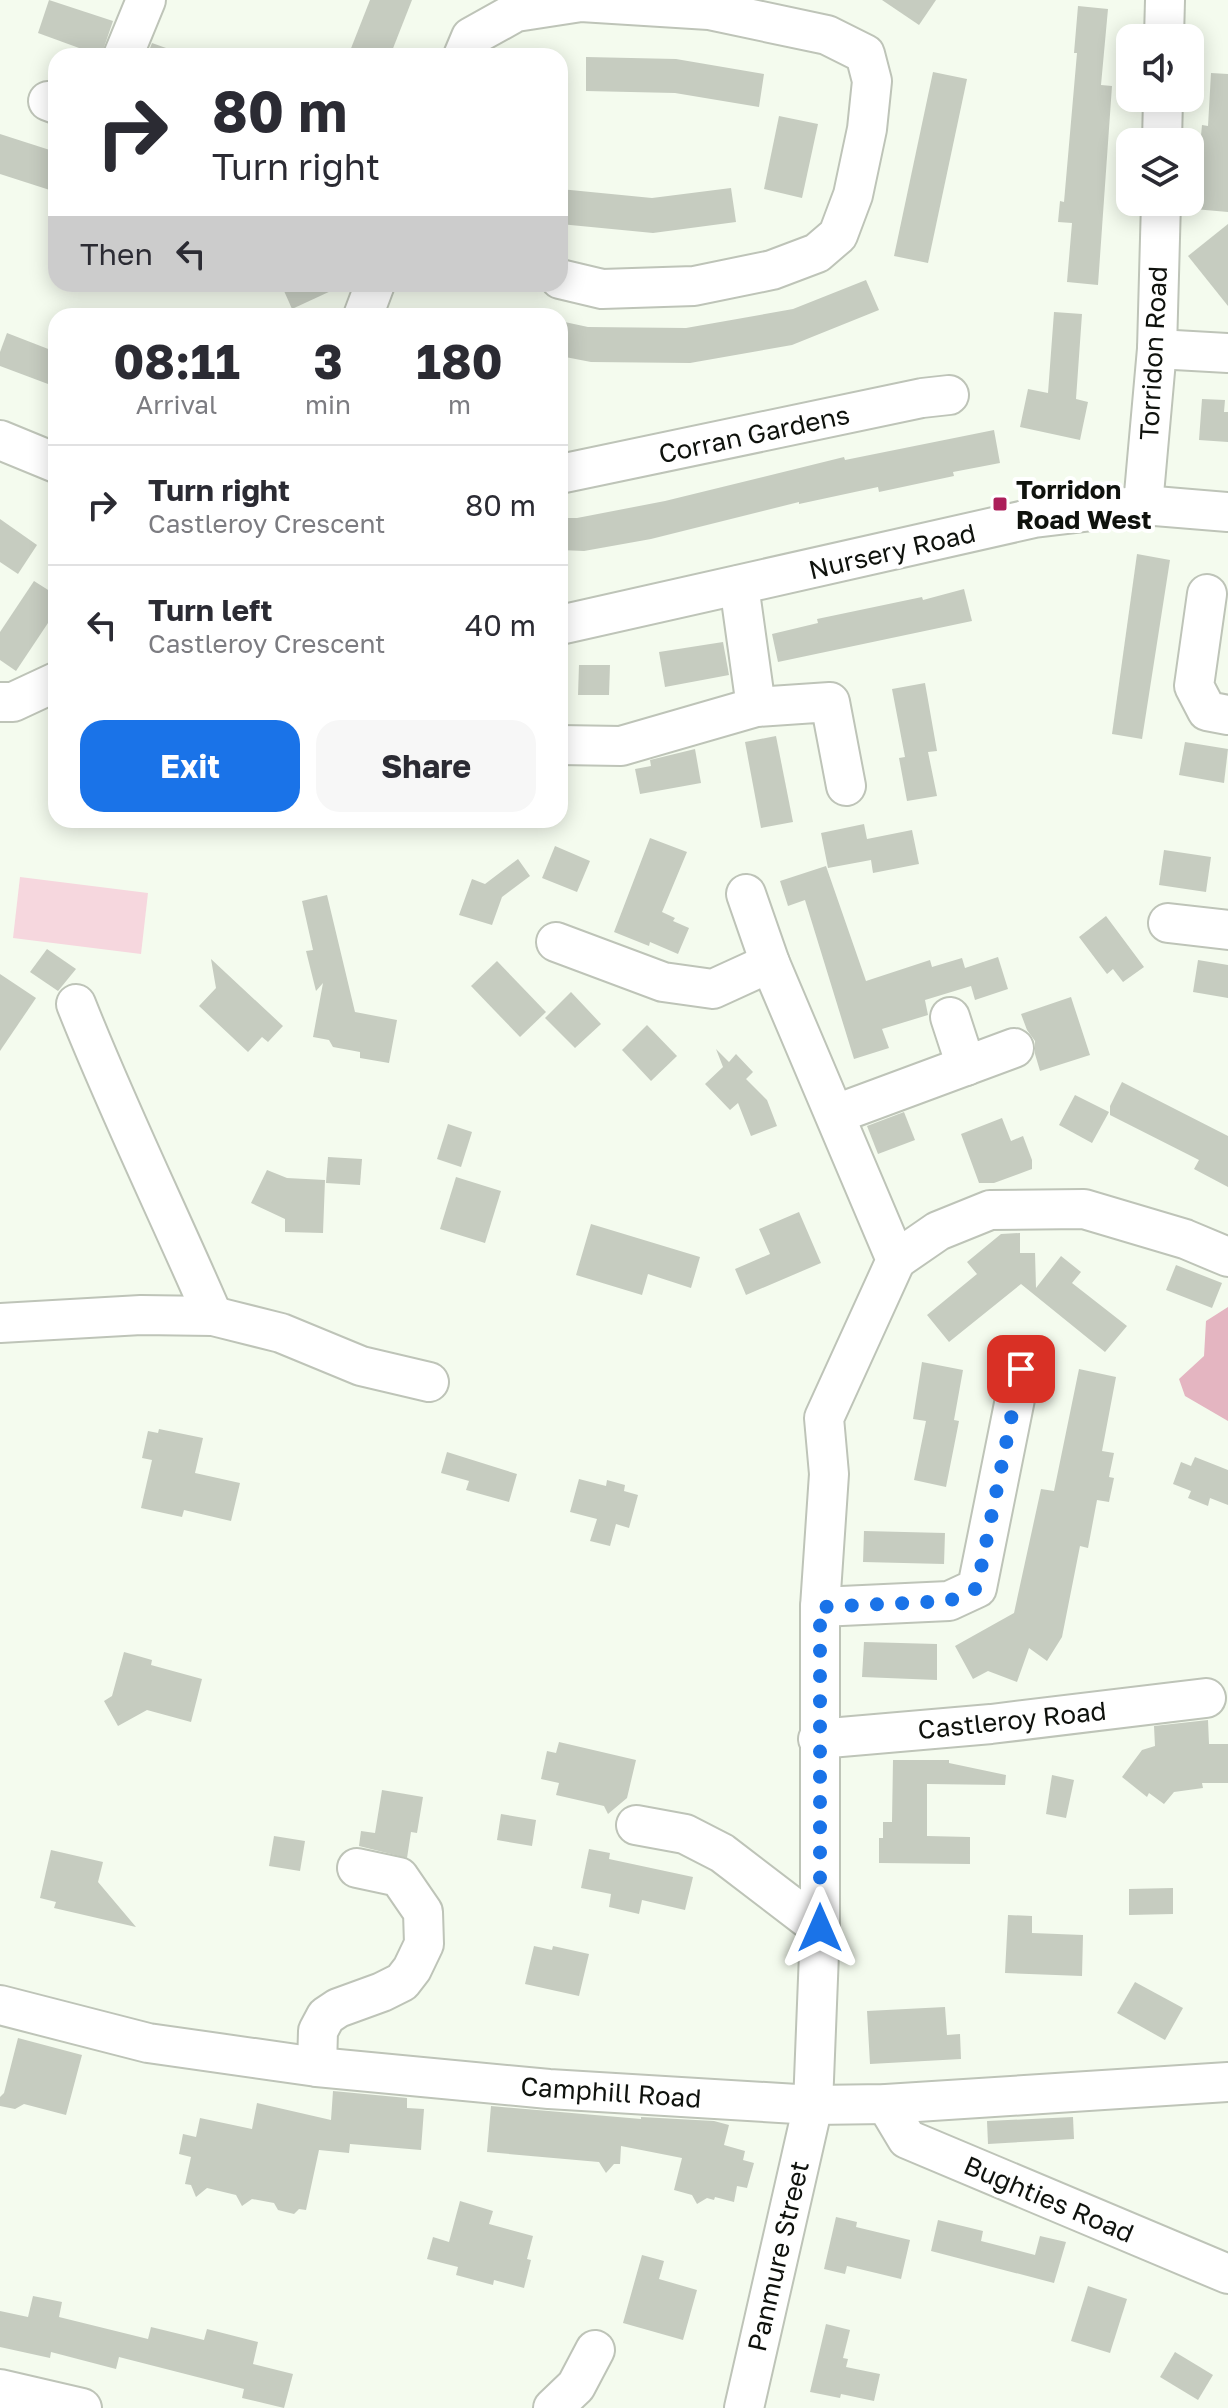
<!DOCTYPE html>
<style>
body{margin:0;font-family:"Golos Text",sans-serif;background:#f7f7f7;color:#2b2b33;height:100vh;display:flex;flex-direction:column;font-size:30px;white-space:nowrap}
*{box-sizing:border-box;margin:0}
p{font-size:26px;color:#7c7c81}
.icon{flex:none;width:44px;height:44px;fill:none;stroke:currentColor;stroke-width:2;stroke-linecap:round;stroke-linejoin:round}
.map{position:relative;flex:1;overflow:hidden}
.sheet{position:absolute;left:48px;top:308px;width:520px;height:520px;display:flex;flex-direction:column;background:#fff;border-radius:24px;box-shadow:0 4px 20px #0003}
.sheet>*{flex:none}
.guide{position:absolute;left:48px;top:48px;width:520px;height:244px;border-radius:24px;box-shadow:0 4px 20px #0003;background:#fff;color:#2b2b33;overflow:hidden}
.buttons{position:absolute;left:1116px;top:24px;display:grid;gap:16px}
.buttons a{display:grid;place-items:center;width:88px;height:88px;border-radius:16px;background:#fff;box-shadow:0 4px 20px #0003;font-size:40px}
.pin{position:absolute;display:grid;place-items:center;width:68px;height:68px;color:#fff;margin:-34px;border-radius:16px;box-shadow:0 4px 12px #0006}
.me{position:absolute;width:88px;margin:-44px;rotate:0deg;stroke-linejoin:round;filter:drop-shadow(0 0 6px #0008)}
.turn{display:flex;align-items:center;gap:28px;height:168px;padding:0 32px;font-size:36px}
.turn .icon{width:104px;height:104px;stroke-width:2.5}
.turn b{display:block;font-size:56px;line-height:68px}
.then{display:flex;align-items:center;height:76px;padding:0 32px;background:#0003;gap:16px;font-size:30px}
.eta{display:flex;justify-content:space-evenly;align-items:center;height:136px;text-align:center}
.eta b{font-size:48px;font-weight:700;line-height:56px}
.primary-button{display:flex;gap:16px;margin-top:auto;padding:16px 32px}
.primary-button a{flex:1;height:92px;border-radius:24px;background:#1a73e8;color:#fff;font-size:32px;font-weight:700;line-height:92px;text-align:center}
.primary-button a+a{background:#f7f7f7;color:#2b2b33}
ul{padding:0;list-style:none}
li{display:flex;align-items:center;gap:24px;height:120px;padding:0 32px;border-top:2px solid #e1e1e2}
li div{flex:1}
li b{display:block;font-size:30px}
li em{font-style:normal}
.map>svg:first-child{display:block}
.green{fill:#f6d7de}
.forest{fill:#e4b5c1}
.building{fill:#c6ccc0}
.lines{fill:none;stroke-linecap:round;stroke-linejoin:round}
.minor-casing{stroke:#bec4b8;stroke-width:42}
.minor{stroke:#fff;stroke-width:38}
.route{stroke:#1a73e8;stroke-width:14;stroke-dasharray:0 25.2}
.poi-dot{fill:#ac1e5a;stroke:#fff;stroke-width:3}
.labels{text-anchor:middle;dominant-baseline:central;stroke-width:8;stroke-linejoin:round;paint-order:stroke}
.street-label{font-size:26px;fill:#0f120d;stroke:#fff}
.poi-label{font-size:26px;font-weight:bold;fill:#0f120d;stroke:#fff;text-anchor:start}
</style>
<div class="map">
<svg width="1228" height="2408" viewBox="0 0 1228 2408">
<rect width="100%" height="100%" fill="#f4fbee"/>
<path class="green" d="M20,877L148,893L141,954L13,938Z"/>
<path class="forest" d="M1228,1307V1421L1185,1396L1179,1379L1204,1356L1206,1321Z"/>
<g class="building">
<path d="M49,0L113,21L101,56L38,33Z"/>
<path d="M370,0H412L390,56H348Z"/>
<path d="M882,0H936L919,25Z"/>
<path d="M1078,6L1108,9L1101,85L1112,86L1098,285L1067,282L1072,223L1058,222L1060,201L1064,202L1077,53H1074Z"/>
<path d="M152,43L180,53V56H147Z"/>
<path d="M586,57L676,59L764,74L759,107L675,93L586,91Z"/>
<path d="M933,72L967,79L928,263L894,256Z"/>
<path d="M1211,73L1228,74V212L1194,209L1202,125L1208,126Z"/>
<path d="M779,116L818,124L802,198L764,189Z"/>
<path d="M0,134L56,152V192L0,174Z"/>
<path d="M731,188L736,222L653,233L560,224V189L652,198Z"/>
<path d="M1228,224V306L1188,256Z"/>
<path d="M866,280L879,310L792,345L690,363L591,362L560,356V321L588,327L686,328L793,309Z"/>
<path d="M281,284H346L292,309Z"/>
<path d="M1054,312L1082,314L1076,399L1088,402L1080,440L1020,427L1028,389L1048,393Z"/>
<path d="M7,333L56,352V387L0,366V352Z"/>
<path d="M1202,399L1225,400L1224,412H1228V442L1199,440Z"/>
<path d="M994,430L1000,463L953,472L954,476L879,492L878,487L799,504V502L651,539L584,551L560,550V518H577L665,501L844,457L845,460Z"/>
<path d="M0,519L37,545L18,574L0,562Z"/>
<path d="M1137,554L1170,560L1142,739L1112,734Z"/>
<path d="M34,581L56,595V611L16,671L0,660V632Z"/>
<path d="M964,589L972,621L778,662L772,634L818,623L817,619L922,597L923,600Z"/>
<path d="M723,642L729,675L665,687L659,652Z"/>
<path d="M579,665H610L609,695H578Z"/>
<path d="M925,683L937,751L928,752L937,796L907,801L899,758L905,757L892,689Z"/>
<path d="M776,736L793,822L761,828L745,742Z"/>
<path d="M1185,742L1228,749L1224,783L1179,775Z"/>
<path d="M695,749L701,783L640,794L635,769L651,766L650,760Z"/>
<path d="M864,824L867,839L912,830L919,864L873,873L871,860L828,868L821,833Z"/>
<path d="M650,838L687,852L662,912L675,918L673,921L689,928L678,954L650,942L649,946L614,932Z"/>
<path d="M555,846L590,861L577,892L542,878Z"/>
<path d="M1164,850L1211,857L1206,892L1159,885Z"/>
<path d="M518,859L530,876L502,897L492,925L459,915L472,879L485,884Z"/>
<path d="M826,866L866,981L930,960L932,967L962,958L965,968L998,957L1008,989L975,1000L971,986L925,1000L928,1015L882,1029L889,1048L854,1059L805,900L788,906L780,881Z"/>
<path d="M327,895L355,1012L397,1020L389,1063L360,1058V1052L333,1047L329,1040L313,1037L323,983L316,991L306,951L313,950L302,901Z"/>
<path d="M1106,916L1144,967L1123,982L1113,969L1107,974L1079,937Z"/>
<path d="M47,949L76,969L58,991L30,972Z"/>
<path d="M211,959L283,1026L268,1042L262,1037L248,1052L199,1006L216,988Z"/>
<path d="M1198,960L1228,965V998L1193,992Z"/>
<path d="M497,961L546,1012L520,1037L471,986Z"/>
<path d="M0,974L36,998L0,1051Z"/>
<path d="M571,992L601,1024L575,1048L545,1018Z"/>
<path d="M1071,997L1090,1055L1040,1071L1035,1054V1041L1027,1030L1021,1014Z"/>
<path d="M647,1025L677,1056L651,1081L622,1050Z"/>
<path d="M716,1049L729,1062L736,1054L753,1072L746,1079L767,1100L777,1126L751,1136L738,1103L730,1110L705,1084L723,1067Z"/>
<path d="M1122,1082L1228,1136V1187L1194,1169L1199,1160L1110,1115V1106Z"/>
<path d="M1075,1095L1109,1112L1092,1143L1059,1125Z"/>
<path d="M904,1112L915,1140L878,1154L867,1126Z"/>
<path d="M1002,1118L1011,1141L1023,1136L1032,1160V1169L994,1183H979L961,1134Z"/>
<path d="M448,1124L472,1132L461,1167L437,1159Z"/>
<path d="M328,1157L362,1159L360,1185L326,1183Z"/>
<path d="M267,1170L287,1178L325,1180L323,1233L285,1232V1219L251,1203Z"/>
<path d="M456,1177L501,1191L485,1243L440,1229Z"/>
<path d="M799,1212L821,1263L746,1295L735,1269L770,1254L759,1229Z"/>
<path d="M591,1224L700,1257L691,1288L648,1274L642,1295L576,1275Z"/>
<path d="M1020,1233V1253H1035L1036,1288L1061,1256L1081,1272L1072,1283L1127,1326L1105,1352L1021,1284L949,1342L927,1315L977,1274L967,1262L1001,1234Z"/>
<path d="M1176,1265L1222,1283L1212,1308L1166,1290Z"/>
<path d="M922,1362L963,1370L954,1420L959,1421L946,1487L914,1480L926,1421L913,1419Z"/>
<path d="M1079,1369L1116,1377L1102,1451L1114,1453L1109,1477L1114,1478L1109,1502L1097,1500L1088,1548L1080,1546L1062,1637L1047,1661L1029,1648L1017,1682L988,1671L973,1679L955,1646L1014,1613L1041,1489L1054,1491Z"/>
<path d="M159,1429L203,1438L195,1473L240,1483L231,1521L184,1510L182,1517L141,1508L152,1460L142,1458L148,1431L158,1433Z"/>
<path d="M447,1452L517,1474L509,1502L466,1490L469,1481L441,1473Z"/>
<path d="M1195,1457L1228,1470V1505L1210,1498L1208,1506L1188,1498L1191,1491L1173,1484L1181,1462L1191,1466Z"/>
<path d="M579,1479L606,1486L607,1480L625,1485L624,1491L638,1495L629,1528L616,1524L610,1546L590,1541L597,1519L570,1512Z"/>
<path d="M864,1531L945,1533L944,1564L863,1562Z"/>
<path d="M864,1642L937,1644V1680L862,1677Z"/>
<path d="M124,1652L152,1660L151,1665L202,1679L191,1722L147,1710L118,1726L104,1701L112,1696Z"/>
<path d="M1208,1720L1209,1744H1228V1783H1202L1203,1788L1174,1792L1164,1804L1149,1793L1147,1797L1122,1777L1142,1750L1155,1746L1154,1726Z"/>
<path d="M559,1742L636,1760L627,1798L608,1814L604,1806L556,1795L559,1783L541,1779L547,1751L556,1753Z"/>
<path d="M893,1760H949V1763L1006,1775L1005,1785L927,1784V1836L970,1837V1864L879,1863V1838H883V1822H892Z"/>
<path d="M1052,1775L1074,1780L1066,1818L1046,1814Z"/>
<path d="M382,1790L423,1797L417,1833L411,1832L407,1858L359,1846L361,1831L375,1833Z"/>
<path d="M501,1814L536,1820L532,1846L497,1840Z"/>
<path d="M274,1836L305,1841L300,1871L269,1866Z"/>
<path d="M589,1849L610,1853L609,1859L693,1877L685,1910L642,1900L639,1914L609,1907L611,1894L581,1888Z"/>
<path d="M51,1850L103,1862L98,1882L136,1927L54,1908L56,1902L40,1898Z"/>
<path d="M1173,1888V1914L1129,1915V1889Z"/>
<path d="M1008,1915L1032,1916V1933L1083,1935L1082,1976L1005,1973Z"/>
<path d="M534,1946L552,1950L553,1946L589,1954L579,1996L525,1984Z"/>
<path d="M1135,1982L1183,2008L1165,2040L1117,2013Z"/>
<path d="M945,2007L947,2035L960,2034L961,2059L870,2064L867,2011Z"/>
<path d="M18,2038L82,2055L66,2115L24,2104L15,2109L0,2106V2097L4,2093Z"/>
<path d="M333,2091L407,2098V2108L424,2109L421,2150L350,2144L349,2153L319,2150L306,2210L299,2209L294,2214L278,2210L274,2203L252,2199L242,2206L236,2195L207,2188L196,2197L191,2185L185,2184L191,2157L179,2154L183,2134L196,2137L200,2118L252,2129L257,2103L331,2120Z"/>
<path d="M491,2106L641,2119V2117L714,2121L729,2125L724,2145L745,2151L743,2160L754,2163L747,2188L737,2186L734,2202L715,2197L714,2200L707,2198L697,2204L692,2195L674,2190L682,2158L621,2146L620,2164H614L606,2173L599,2162L487,2152Z"/>
<path d="M1073,2117L1074,2139L988,2144L987,2121Z"/>
<path d="M460,2201L493,2211L489,2224L533,2236L527,2259L531,2260L524,2288L494,2280L493,2285L456,2275L458,2267L427,2259L433,2237L449,2242Z"/>
<path d="M836,2217L857,2222L856,2227L910,2240L901,2279L847,2266L845,2274L824,2269Z"/>
<path d="M938,2220L983,2231L981,2241L1035,2255L1040,2236L1066,2242L1054,2283L931,2251Z"/>
<path d="M642,2255L664,2261L659,2279L697,2290L683,2340L623,2323Z"/>
<path d="M1088,2286L1127,2299L1110,2353L1071,2341Z"/>
<path d="M33,2296L62,2302L59,2317L148,2339L151,2327L204,2340L207,2329L258,2342L253,2364L293,2374L284,2408L242,2398L244,2389L119,2357L116,2369L51,2352L50,2358L0,2347V2311L28,2317Z"/>
<path d="M826,2324L850,2330L843,2358L848,2359L846,2367L880,2374L874,2401L841,2394L840,2398L810,2392Z"/>
<path d="M1175,2352L1213,2375L1198,2400L1160,2377Z"/>
</g>
<g class="lines">
<g class="minor-casing">
<g id="minor">
<path d="M1164,38L1165,0"/>
<path d="M123,56L146,0"/>
<path d="M463,56L471,37L516,12L581,2L709,10L827,35L865,54L872,81L867,129L853,195L838,235L817,253L772,270L694,286L602,289L560,279"/>
<path d="M48,101L56,104"/>
<path d="M1162,142L1163,98"/>
<path d="M363,316L375,284"/>
<path d="M1157,349L1228,353"/>
<path d="M0,440L56,463"/>
<path d="M560,474L922,398L949,395"/>
<path d="M1143,505L1157,349L1161,202"/>
<path d="M739,585L756,707"/>
<path d="M1207,594L1194,686L1207,711L1228,715"/>
<path d="M560,625L1034,518L1143,505L1228,512"/>
<path d="M0,702H13L56,682"/>
<path d="M560,745L621,746L756,707L830,702L846,786"/>
<path d="M1168,923L1228,930"/>
<path d="M556,942L663,982L713,989L770,963"/>
<path d="M76,1004C118,1110 168,1212 213,1316"/>
<path d="M950,1017L966,1066"/>
<path d="M836,1114L1014,1048"/>
<path d="M896,1260L938,1231L990,1210L1084,1209L1185,1239L1228,1257"/>
<path d="M0,1323L141,1315L213,1316L281,1333L361,1366L429,1382"/>
<path d="M820,1607L949,1601L977,1588L1021,1369"/>
<path d="M818,1739L991,1724L1206,1698"/>
<path d="M636,1825L685,1834L722,1853L820,1928"/>
<path d="M0,2005L148,2043L317,2067L549,2089L813,2105L886,2104L1228,2082"/>
<path d="M317,2067L318,2031L326,2016L338,2008L382,1992L402,1982L412,1969L424,1944L423,1912L399,1877L357,1868"/>
<path d="M886,2104L907,2139L1228,2274"/>
<path d="M0,2389L82,2408"/>
<path d="M553,2408L576,2386L595,2350"/>
<path d="M744,2408L813,2105L820,1928V1607L829,1474L824,1418L896,1260L770,963L746,894"/>
</g>
</g>
<use href="#minor" class="minor"/>
</g>
<g class="lines">
<path class="route" d="M820,1928V1607L949,1601L977,1588L1021,1369"/>
</g>
<rect class="poi-dot" x="992" y="496" width="16" height="16" rx="4"/>
<g class="labels">
<g class="street-label">
<text transform="translate(1153 353) rotate(-87)">Torridon Road</text>
<text transform="translate(754 434) rotate(-12)">Corran Gardens</text>
<text transform="translate(892 551) rotate(-13)">Nursery Road</text>
<text transform="translate(1012 1720) rotate(-6)">Castleroy Road</text>
<text transform="translate(611 2092) rotate(4)">Camphill Road</text>
<text transform="translate(1049 2199) rotate(23)">Bughties Road</text>
<text transform="translate(778 2256) rotate(-77)">Panmure Street</text>
</g>
<g class="poi-label">
<text x="1016" y="489">Torridon<tspan x="1016" dy="30">Road West</tspan></text>
</g>
</g>
</svg>
<div class="buttons">
<a><svg class="icon" aria-label="sound" viewBox="0 0 24 24"><path d="M4 9h4l5-4v14l-5-4H4zM17 9q2 3 0 6"/></svg></a>
<a><svg class="icon" aria-label="layers" viewBox="0 0 24 24"><path d="M12 4l9 5-9 5-9-5zM3 14l9 5 9-5"/></svg></a>
</div>
<div class="pin" style="left:1021px;top:1369px;background:#d93025"><svg class="icon" aria-label="arrive" viewBox="0 0 24 24"><path d="M6 21V4h12l-3 4 3 4H6"/></svg></div>
<svg class="me" style="left:820px;top:1928px" viewBox="-20 -20 40 40"><path d="M0-17L14 15 0 8-14 15z" fill="#1a73e8" stroke="#fff" stroke-width="4"/></svg>
<div class="guide">
<div class="turn"><svg class="icon" aria-label="right" viewBox="0 0 24 24"><path d="M7 20v-9h11M14 6l5 5-5 5"/></svg><div><b>80 m</b>Turn right</div></div>
<div class="then">Then<svg class="icon" aria-label="left" viewBox="0 0 24 24"><path d="M17 20v-9H6M10 6l-5 5 5 5"/></svg></div>
</div>
<section class="sheet">
<div class="eta">
<div><b>08:11</b><p>Arrival</p></div>
<div><b>3</b><p>min</p></div>
<div><b>180</b><p>m</p></div>
</div>
<ul>
<li><svg class="icon" aria-label="right" viewBox="0 0 24 24"><path d="M7 20v-9h11M14 6l5 5-5 5"/></svg><div><b>Turn right</b><p>Castleroy Crescent</p></div><em>80 m</em></li>
<li><svg class="icon" aria-label="left" viewBox="0 0 24 24"><path d="M17 20v-9H6M10 6l-5 5 5 5"/></svg><div><b>Turn left</b><p>Castleroy Crescent</p></div><em>40 m</em></li>
</ul>
<div class="primary-button"><a>Exit</a><a>Share</a></div>
</section>
</div>
